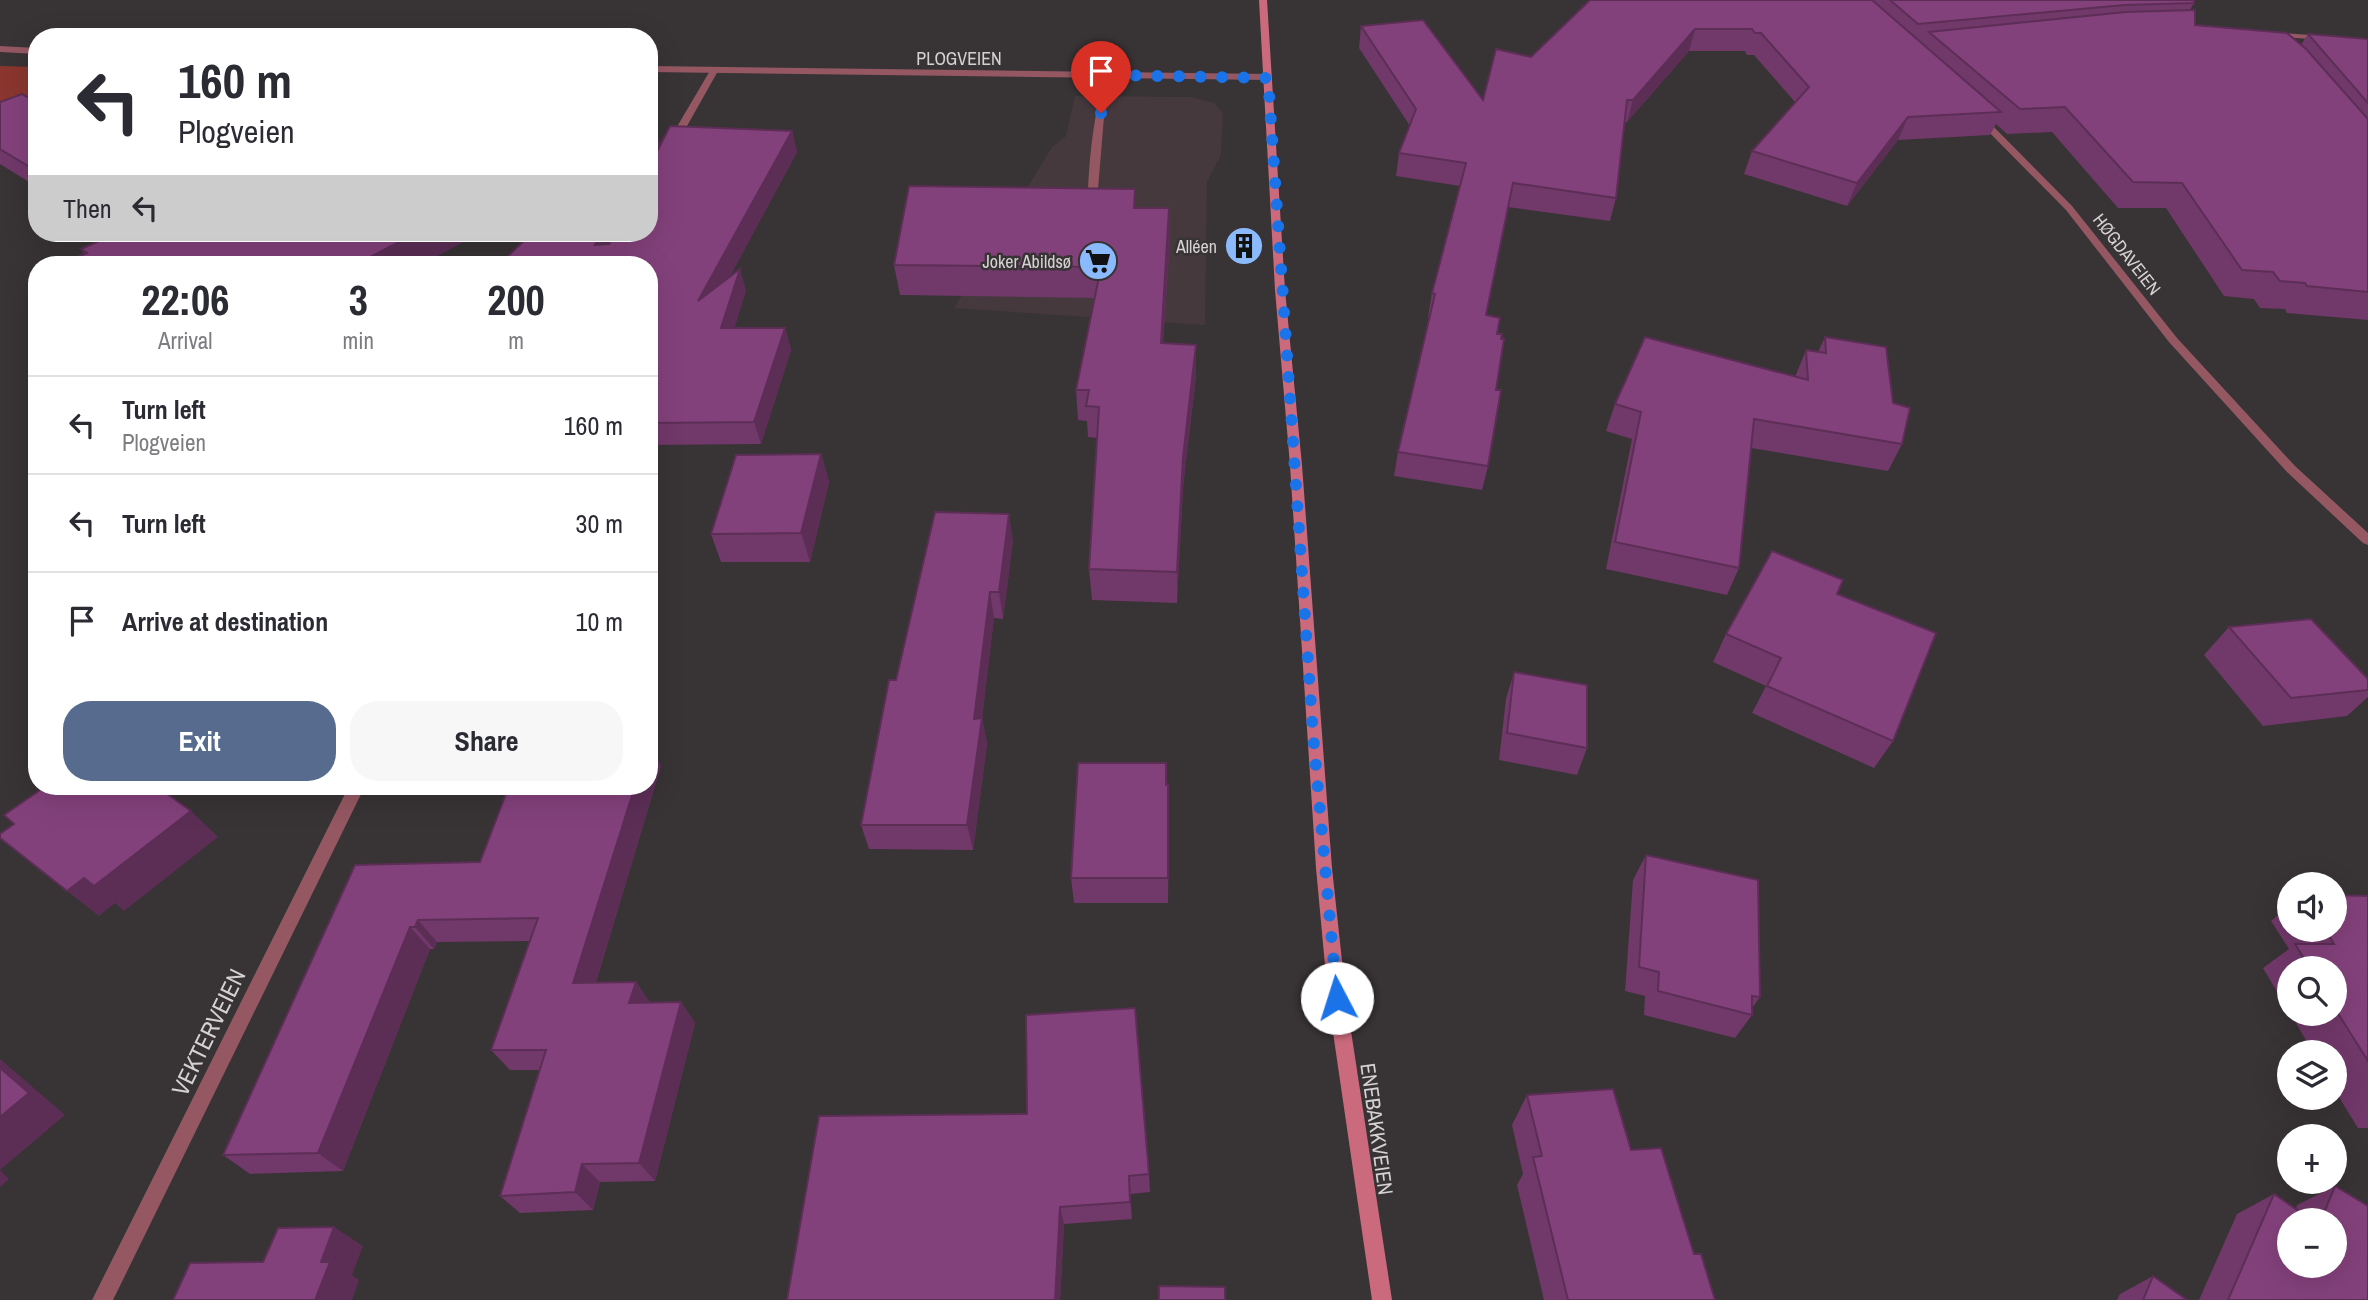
<!DOCTYPE html>
<meta charset="utf-8">
<style>
body{margin:0;font-family:"Archivo Narrow",sans-serif;background:#f7f7f7;color:#2b2b33;height:100vh;display:flex;flex-direction:column;font-size:26px;white-space:nowrap}
*{box-sizing:border-box;margin:0}
p{font-size:23px;color:#7c7c81}
.icon{flex:none;width:38px;height:38px;fill:none;stroke:currentColor;stroke-width:2;stroke-linecap:round;stroke-linejoin:round}
.map{position:relative;flex:1;overflow:hidden}
.panel{position:absolute;left:28px;top:256px;width:630px;height:539px;display:flex;flex-direction:column;background:#fff;border-radius:28px;box-shadow:0 7px 28px #0002}
.panel>*{flex:none}
.banner{position:absolute;left:28px;top:28px;width:630px;height:214px;border-radius:28px;box-shadow:0 7px 28px #0002;background:#fff;color:#2b2b33;overflow:hidden}
.controls{position:absolute;left:2277px;top:872px;display:grid;gap:14px}
.controls a{display:grid;place-items:center;width:70px;height:70px;border-radius:50%;background:#fff;box-shadow:0 7px 28px #0002;font-size:35px}
.pin{position:absolute;display:grid;place-items:center;width:60px;height:60px;color:#fff;margin:-72px -30px;border-radius:50% 50% 50% 0;rotate:-45deg;box-shadow:0 0 7px #0007}
.pin .icon{rotate:45deg}
.me{position:absolute;width:77px;margin:-38px;rotate:355deg;stroke-linejoin:round;filter:drop-shadow(0 0 5px #0008)}
.turn{display:flex;align-items:center;gap:24px;height:147px;padding:0 35px;font-size:32px}
.turn .icon{width:91px;height:91px;stroke-width:2.5}
.turn b{display:block;font-size:49px;line-height:60px}
.then{display:flex;align-items:center;height:66px;padding:0 35px;background:#0003;gap:14px;font-size:26px}
.eta{display:flex;justify-content:space-evenly;align-items:center;height:119px;text-align:center}
.eta b{font-size:42px;font-weight:700;line-height:49px}
.primary-button{display:flex;gap:14px;margin-top:auto;padding:14px 35px}
.primary-button a{flex:1;height:80px;border-radius:28px;background:#566b8d;color:#fff;font-size:28px;font-weight:700;line-height:80px;text-align:center}
.primary-button a+a{background:#f7f7f7;color:#2b2b33}
ul{padding:0;list-style:none}
li{display:flex;align-items:center;gap:21px;height:98px;padding:0 35px;border-top:2px solid #e1e1e2}
li div{flex:1}
li b{display:block;font-size:26px}
li em{font-style:normal}
.map>svg:first-child{display:block}
.built{fill:#45393e}
.green{fill:#8a362e}
.lines{fill:none;stroke-linecap:round;stroke-linejoin:round}
.service{fill:#955863;fill-rule:evenodd}
.minor{fill:#955863;fill-rule:evenodd}
.tertiary{fill:#955863;fill-rule:evenodd}
.secondary{fill:#ca6a7c;fill-rule:evenodd}
.wall{fill:#71386a;fill-rule:evenodd}
.shaded-wall{fill:#5c2e56}
.building{fill:#83417b;stroke:#5c2e56;stroke-width:2}
.route{stroke:#1a73e8;stroke-width:12;stroke-dasharray:0 21.6}
.labels{text-anchor:middle;dominant-baseline:central;stroke-width:5;stroke-linejoin:round;paint-order:stroke}
.far-street-label{font-size:18px;fill:#d5d2d3;stroke:#383335}
.far-poi-label{font-size:18px;fill:#d5d2d3;stroke:#383335;text-anchor:end}
.street-label{font-size:21px;fill:#d5d2d3;stroke:#383335}
.near-street-label{font-size:24px;fill:#d5d2d3;stroke:#383335}
</style>
<div class="map">
<svg width="2368" height="1300" viewBox="0 0 2368 1300">
<rect width="100%" height="100%" fill="#383335"/>
<path class="built" d="M1075,96L1191,97L1214,103L1223,113L1221,155L1207,182L1205,325L954,308L1052,147L1066,136Z"/>
<path class="green" d="M0,66L37,67V105L0,104Z"/>
<g class="lines">
<path class="service" d="M1110,72L1114,75L1104,117L1098,189L1093,192L1088,189C1090,150 1094,112 1106,75Z"/>
<g class="minor">
<path d="M2268,32L2324,36L2328,38L2324,40L2271,36H2268Z"/>
<path d="M711,69L718,71L678,142L670,144L668,142Z"/>
<path d="M1977,116H1983L2072,206L2177,338L2295,466L2368,533V545L2363,543L2287,472L2169,342L2066,210L1977,120Z"/>
<path d="M349,786H365L113,1300H92Z"/>
</g>
<g class="tertiary">
<path d="M0,46L37,48V54L0,52Z"/>
<path d="M649,66L1268,74L1272,77L1268,80L649,72Z"/>
</g>
<path class="secondary" d="M1259,0H1267L1285,290L1302,465L1332,868L1346,998L1392,1300H1372L1328,998L1316,868L1290,465L1275,290Z"/>
</g>
<g class="wall">
<path d="M1590,0H2194V3L2190,10L2195,25L2301,45L2308,34L2368,39V320L2287,313L2285,309L2260,308L2254,299L2224,296L2166,208H2118L2052,132L2007,134L1996,124L1990,135L1898,140L1847,206L1744,174L1752,151L1795,102L1754,55H1747L1745,51H1689L1627,122H1625L1616,198L1610,221L1508,207L1486,315L1497,334L1496,390L1488,466L1482,490L1394,476L1398,452L1429,317H1428L1432,293L1460,186L1396,176L1399,153L1410,126L1359,48L1361,26L1483,100L1531,57Z"/>
<path d="M0,102H37V187L0,164Z"/>
<path d="M792,131L797,152L730,276L746,290L734,328H785L791,350L761,444L649,445V233L661,145Z"/>
<path d="M1136,208H1169L1170,238L1163,344L1196,345V376L1183,487L1177,603L1092,600L1089,569L1097,438L1088,437L1087,421L1078,420L1076,390L1095,298L900,295L894,265Z"/>
<path d="M81,249L423,264H82L77,257L84,254Z"/>
<path d="M1825,337L1893,403L1902,444L1888,471L1751,448L1739,568L1727,595L1606,569L1632,439L1606,431L1615,404L1795,377L1806,350L1818,352Z"/>
<path d="M821,454L829,482L810,562H721L711,534Z"/>
<path d="M1013,540L1003,619L994,618L982,718L987,744L973,850L869,849L861,825L896,680Z"/>
<path d="M1837,594L1893,741L1874,768L1752,713L1766,686L1713,662L1726,634Z"/>
<path d="M2229,627L2368,679V697L2347,716L2263,726L2204,655Z"/>
<path d="M1514,672L1587,748L1577,775L1499,760L1506,699Z"/>
<path d="M649,743L661,766L596,982H636L650,1003L681,1002L695,1023L655,1181L600,1182L593,1210L520,1213L500,1196L540,1070H510L491,1050L530,941L437,942L434,949H430L343,1171L250,1174L223,1155L355,865L480,862L649,786Z"/>
<path d="M1166,763L1169,812L1168,903H1074L1071,878Z"/>
<path d="M1646,855L1760,997L1752,1008V1015L1735,1038L1644,1015L1645,996L1625,991L1633,880Z"/>
<path d="M2368,896V1128H2358L2334,1089V1052H2313L2290,1013H2334V968H2289V1012L2263,968L2289,949L2271,921L2289,906V929H2334Z"/>
<path d="M1527,1095L1631,1150L1694,1254L1715,1300H1544L1517,1185L1523,1174L1512,1125Z"/>
<path d="M1027,1114L1149,1174L1150,1192L1130,1194L1132,1219L1064,1224L1060,1300H787Z"/>
<path d="M2335,1186L2368,1300H2199L2237,1214L2274,1194L2296,1209L2297,1205ZM2289,1220H2334L2289,1265Z"/>
<path d="M2153,1276L2187,1300H2117L2120,1294Z"/>
</g>
<g class="shaded-wall">
<path d="M1695,29L1689,51L1627,122L1633,100Z"/>
<path d="M1908,117L1898,140L1847,206L1857,183Z"/>
<path d="M655,126L661,146L649,170V136Z"/>
<path d="M792,131L797,152L705,323L698,301Z"/>
<path d="M37,163V178L28,166Z"/>
<path d="M1169,208L1170,238L1161,374V343Z"/>
<path d="M416,233H480L423,264H357Z"/>
<path d="M601,233H619L604,264L595,245Z"/>
<path d="M740,269L746,290L728,350L721,328Z"/>
<path d="M785,328L791,350L761,444L754,422Z"/>
<path d="M1196,345V376L1183,487L1177,603V572L1183,457Z"/>
<path d="M821,454L829,482L810,562L801,533Z"/>
<path d="M1009,514L1013,540L1003,619L999,592Z"/>
<path d="M990,592L994,618L982,718L987,744L973,850L967,825L974,719Z"/>
<path d="M649,743L661,766L589,1004L573,983L635,786H649Z"/>
<path d="M191,811L218,837L124,911L115,903L99,916L67,891L84,878Z"/>
<path d="M418,920L437,942L434,949L415,927Z"/>
<path d="M410,927L430,949L343,1171L318,1153Z"/>
<path d="M636,982L650,1003H629Z"/>
<path d="M681,1002L695,1023L655,1181L639,1163Z"/>
<path d="M0,1059L65,1115L0,1170L9,1179L0,1187Z"/>
<path d="M582,1164L600,1182L593,1210L575,1192Z"/>
<path d="M1060,1207L1064,1224L1060,1300H1055Z"/>
<path d="M334,1227L363,1246L352,1275L359,1280L352,1300H315L321,1262Z"/>
</g>
<g class="building">
<path d="M1590,0H1872L2001,112L1908,117L1857,183L1752,151L1809,87L1761,33H1755L1752,29H1695L1633,100H1627L1616,198L1513,183L1486,315L1500,318L1497,334H1502L1501,339H1504L1496,390H1501L1488,466L1398,452L1435,294L1432,293L1466,163L1399,153L1416,109L1361,26L1423,20L1483,100L1496,49L1531,57Z"/>
<path d="M1890,0H2194V3L2124,5L1918,24Z"/>
<path d="M2195,10V25L2287,33L2306,49L2368,119V292L2307,286L2305,283L2280,281L2273,272L2242,270L2182,183L2133,182L2065,107L2020,109L1929,32L2126,12Z"/>
<path d="M2308,34L2368,39V103Z"/>
<path d="M22,94L37,102V163L28,166L0,149V102Z"/>
<path d="M649,126H655L649,136Z"/>
<path d="M670,126L792,131L698,301L740,269L721,328H785L754,422L649,423V264H500L532,233H601L595,245L609,244L615,233H649V167Z"/>
<path d="M909,186L1135,189L1134,208H1169L1161,343L1196,345L1183,457L1177,572L1089,569L1099,407L1086,406L1089,390H1076L1101,267L894,265Z"/>
<path d="M117,233H416L357,264H90L77,257L87,253L81,249Z"/>
<path d="M1645,337L1808,380L1806,350L1826,353L1825,337L1886,347L1893,403L1910,408L1902,444L1754,419L1739,568L1615,542L1641,412L1615,404Z"/>
<path d="M821,454L801,533L711,534L736,455Z"/>
<path d="M935,512L1009,514L999,592H990L974,719L982,718L967,825H861L889,680H896Z"/>
<path d="M1772,551L1843,580L1837,594L1936,633L1893,741L1767,686L1781,658L1726,634Z"/>
<path d="M2311,619L2368,679V690L2291,698L2229,627Z"/>
<path d="M1514,672L1587,685V748L1507,733Z"/>
<path d="M1078,763H1166V785H1168V878H1071Z"/>
<path d="M46,786H156L191,811L94,886L84,878L67,891L0,838V834L14,824L4,815Z"/>
<path d="M509,786H635L573,983L636,982L629,1003L681,1002L639,1163L582,1164L575,1192L500,1196L546,1050H491L538,918L418,920L415,927H410L318,1153L223,1155L355,865L480,862Z"/>
<path d="M1646,855L1758,880L1760,997L1752,996V1015L1658,991L1659,972L1639,967Z"/>
<path d="M2334,895L2368,896V1061L2334,1007V968H2310L2295,944H2334L2325,929H2334Z"/>
<path d="M1135,1008L1149,1174L1129,1176L1130,1202L1060,1207L1055,1300H787L819,1116L1027,1114L1026,1015Z"/>
<path d="M0,1068L29,1093L0,1117Z"/>
<path d="M1613,1089L1631,1150L1661,1148L1694,1254H1701L1715,1300H1568L1533,1157L1542,1156L1527,1095Z"/>
<path d="M2335,1186L2368,1206V1300H2228L2274,1194L2312,1220H2289V1265H2334V1220H2321Z"/>
<path d="M334,1227L321,1262H330L315,1300H173L190,1263L263,1262L278,1228Z"/>
<path d="M2153,1276L2187,1300H2143Z"/>
<path d="M1159,1286L1225,1287V1300H1159Z"/>
</g>
<g class="lines">
<path class="route" d="M1101,113L1110,75L1268,78L1313,734L1337,998"/>
</g>
<defs>
<g id="building-disc" transform="scale(2.0125)"><circle r="9.5" fill="#8abafc" stroke="#383335"/><path d="M-4-6H4V6H1V3H-1V6H-4ZM-2.5-4.3h1.7v1.8h-1.7ZM.8-4.3h1.7v1.8H.8ZM-2.5-1h1.7V.8h-1.7ZM.8-1h1.7V.8H.8Z" fill="#111"/></g>
<g id="supermarket-disc" transform="scale(2.0125)"><circle r="9.5" fill="#8abafc" stroke="#383335"/><path d="M-6-5.5h2.5l.6 2H6L4.5 2H-2.5L-4.4-4H-6ZM-1.5 3.2a1.3 1.3 0 1 0 .1 0ZM3 3.2a1.3 1.3 0 1 0 .1 0Z" fill="#111"/></g>
</defs>
<g fill-rule="evenodd">
<use href="#building-disc" x="1244" y="246"/>
<use href="#supermarket-disc" x="1098" y="261"/>
</g>
<g class="labels">
<g class="far-street-label">
<text x="959" y="58">PLOGVEIEN</text>
<text transform="translate(2127 254) rotate(52)">HØGDAVEIEN</text>
</g>
<g class="far-poi-label">
<text x="1217" y="246">Alléen</text>
<text x="1071" y="261">Joker Abildsø</text>
</g>
<g class="street-label">
<text transform="translate(1377 1129) rotate(82)">ENEBAKKVEIEN</text>
</g>
<g class="near-street-label">
<text transform="translate(208 1032) rotate(-64)">VEKTERVEIEN</text>
</g>
</g>
</svg>
<div class="controls">
<a><svg class="icon" aria-label="sound" viewBox="0 0 24 24"><path d="M4 9h4l5-4v14l-5-4H4zM17 9q2 3 0 6"/></svg></a>
<a><svg class="icon" aria-label="search" viewBox="0 0 24 24"><circle cx="10" cy="10" r="6"/><path d="M15 15l6 6"/></svg></a>
<a><svg class="icon" aria-label="layers" viewBox="0 0 24 24"><path d="M12 4l9 5-9 5-9-5zM3 14l9 5 9-5"/></svg></a>
<a>+</a>
<a>−</a>
</div>
<div class="pin" style="left:1101px;top:113px;background:#d93025"><svg class="icon" aria-label="arrive" viewBox="0 0 24 24"><path d="M6 21V4h12l-3 4 3 4H6"/></svg></div>
<svg class="me" style="left:1337px;top:998px" viewBox="-20 -20 40 40"><circle r="19" fill="#fff"/><path d="M0-13L10 11 0 6-10 11z" fill="#1a73e8"/></svg>
<div class="banner">
<div class="turn"><svg class="icon" aria-label="left" viewBox="0 0 24 24"><path d="M17 20v-9H6M10 6l-5 5 5 5"/></svg><div><b>160 m</b>Plogveien</div></div>
<div class="then">Then<svg class="icon" aria-label="left" viewBox="0 0 24 24"><path d="M17 20v-9H6M10 6l-5 5 5 5"/></svg></div>
</div>
<section class="panel">
<div class="eta">
<div><b>22:06</b><p>Arrival</p></div>
<div><b>3</b><p>min</p></div>
<div><b>200</b><p>m</p></div>
</div>
<ul>
<li><svg class="icon" aria-label="left" viewBox="0 0 24 24"><path d="M17 20v-9H6M10 6l-5 5 5 5"/></svg><div><b>Turn left</b><p>Plogveien</p></div><em>160 m</em></li>
<li><svg class="icon" aria-label="left" viewBox="0 0 24 24"><path d="M17 20v-9H6M10 6l-5 5 5 5"/></svg><div><b>Turn left</b></div><em>30 m</em></li>
<li><svg class="icon" aria-label="arrive" viewBox="0 0 24 24"><path d="M6 21V4h12l-3 4 3 4H6"/></svg><div><b>Arrive at destination</b></div><em>10 m</em></li>
</ul>
<div class="primary-button"><a>Exit</a><a>Share</a></div>
</section>
</div>
